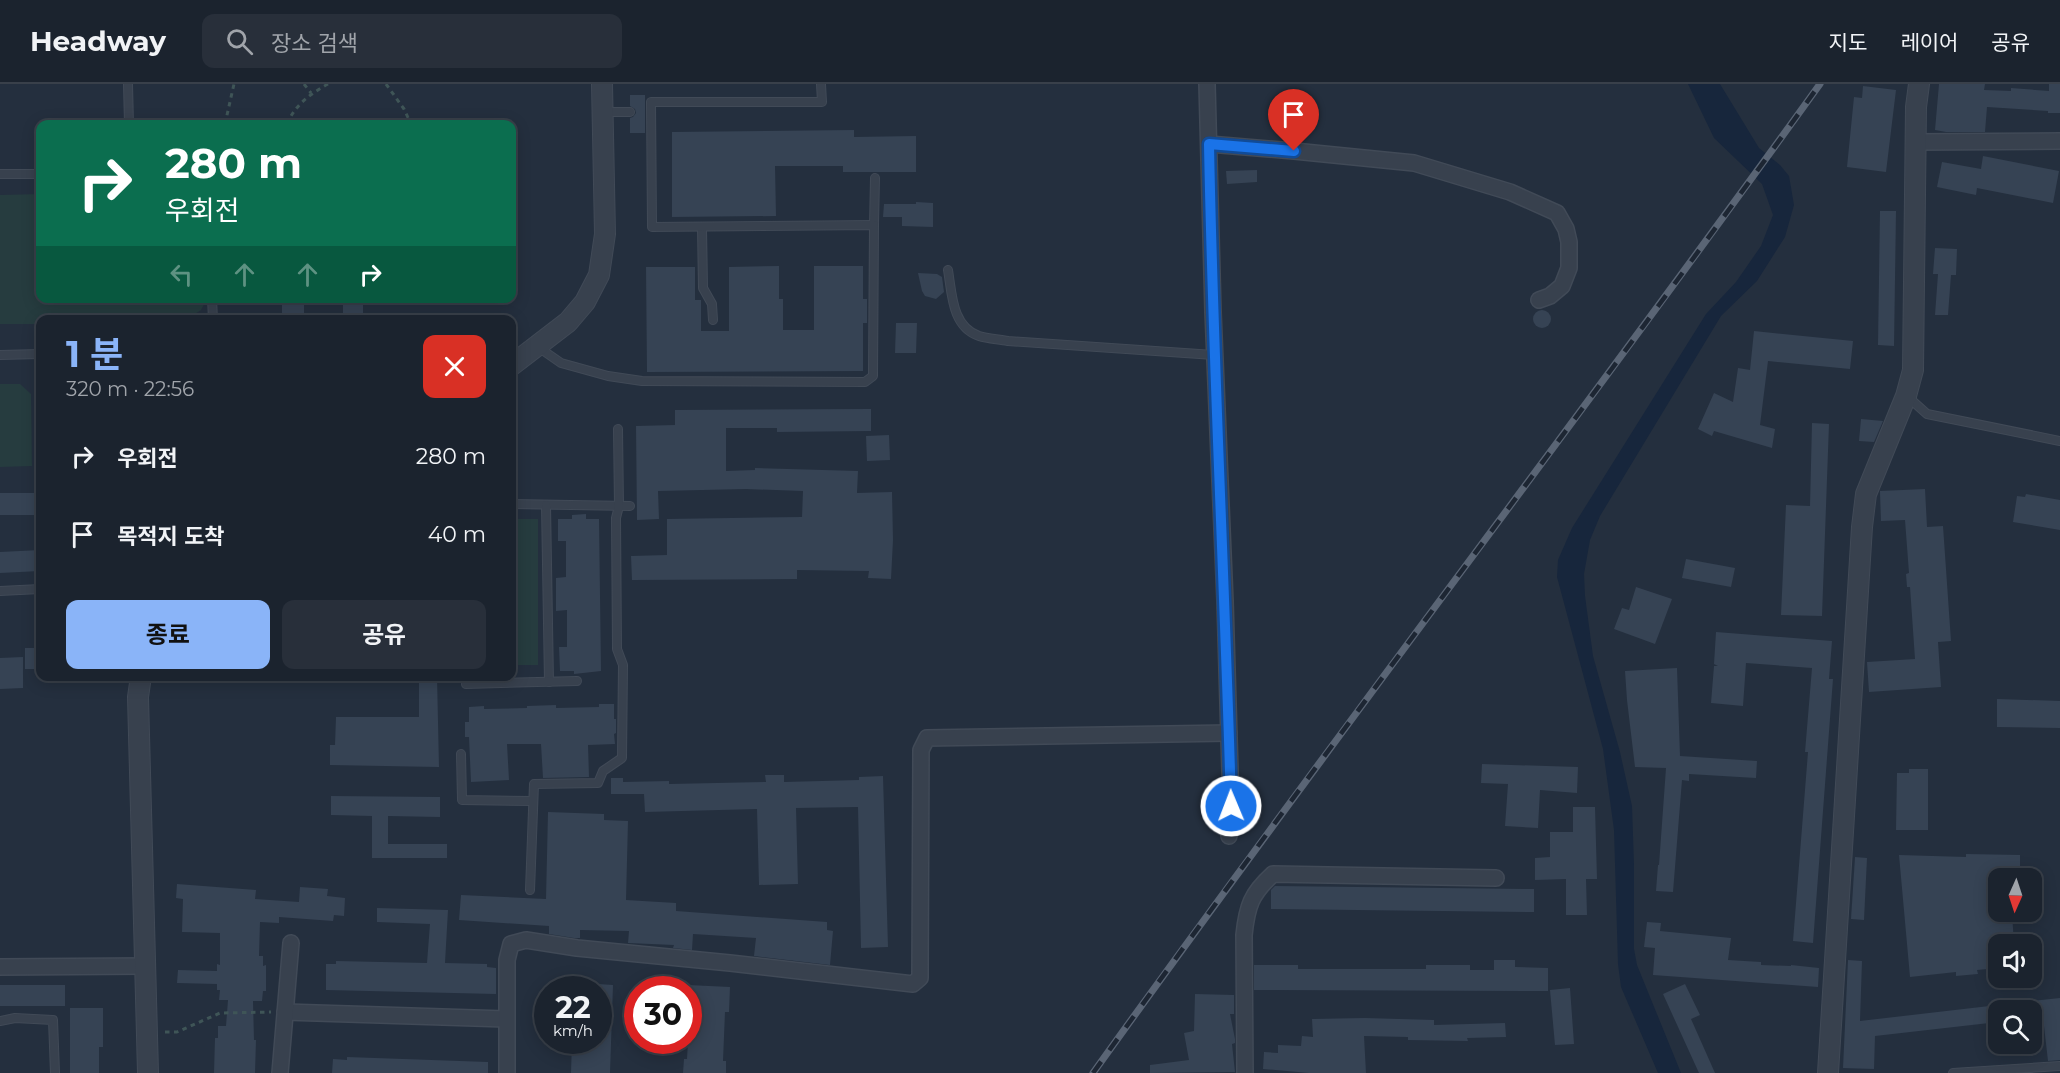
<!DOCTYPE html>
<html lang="ko">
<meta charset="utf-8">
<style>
body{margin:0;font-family:Montserrat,"Noto Sans KR",sans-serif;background:#282f3a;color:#f1f3f6;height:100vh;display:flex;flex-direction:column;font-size:22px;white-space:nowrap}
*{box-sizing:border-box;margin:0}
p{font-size:20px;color:#a0a4aa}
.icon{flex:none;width:33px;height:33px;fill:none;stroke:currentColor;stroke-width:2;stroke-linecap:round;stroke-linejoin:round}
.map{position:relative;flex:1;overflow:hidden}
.sheet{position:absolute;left:36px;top:231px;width:480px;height:366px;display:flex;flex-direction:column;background:#1b232e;border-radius:12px;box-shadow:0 3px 15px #0003,0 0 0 2px #39404a}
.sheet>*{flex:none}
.banner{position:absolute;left:36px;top:36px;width:480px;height:183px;border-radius:12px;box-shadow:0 3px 15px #0003,0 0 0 2px #39404a;background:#0b6e4f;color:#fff;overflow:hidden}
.needle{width:39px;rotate:183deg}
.buttons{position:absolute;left:1988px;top:784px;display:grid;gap:12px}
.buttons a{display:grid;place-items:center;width:54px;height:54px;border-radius:12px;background:#1b232e;box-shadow:0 3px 15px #0003,0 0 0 2px #39404a;font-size:30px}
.speed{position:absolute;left:534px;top:892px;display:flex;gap:12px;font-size:30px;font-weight:700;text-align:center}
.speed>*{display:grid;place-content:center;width:78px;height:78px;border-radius:50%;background:#1b232e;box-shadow:0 3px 15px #0003,0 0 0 2px #39404a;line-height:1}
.speed small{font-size:15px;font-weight:400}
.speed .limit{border:9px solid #d22;background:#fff;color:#111}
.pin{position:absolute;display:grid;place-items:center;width:51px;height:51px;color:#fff;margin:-62px -26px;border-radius:50% 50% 50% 0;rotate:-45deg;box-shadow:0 0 6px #0007}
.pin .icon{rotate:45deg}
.me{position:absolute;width:66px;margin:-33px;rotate:359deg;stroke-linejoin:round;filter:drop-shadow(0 0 4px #0008)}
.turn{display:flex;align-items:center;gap:21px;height:126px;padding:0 30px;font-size:27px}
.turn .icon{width:78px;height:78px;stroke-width:2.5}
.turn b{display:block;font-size:42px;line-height:51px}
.lanes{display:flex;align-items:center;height:57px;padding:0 30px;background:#0003;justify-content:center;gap:30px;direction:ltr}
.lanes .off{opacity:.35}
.round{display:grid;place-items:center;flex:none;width:63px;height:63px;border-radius:12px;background:#282f3a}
.summary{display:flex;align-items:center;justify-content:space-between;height:102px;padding:0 30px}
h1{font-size:36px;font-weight:700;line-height:45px;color:#8ab4f8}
.primary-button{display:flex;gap:12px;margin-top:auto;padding:12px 30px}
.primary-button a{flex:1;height:69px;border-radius:12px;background:#8ab4f8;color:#111;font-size:24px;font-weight:700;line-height:69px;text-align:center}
.primary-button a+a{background:#282f3a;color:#f1f3f6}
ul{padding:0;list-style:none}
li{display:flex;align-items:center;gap:18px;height:78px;padding:0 30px}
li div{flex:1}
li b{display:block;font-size:22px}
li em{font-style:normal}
header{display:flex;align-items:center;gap:36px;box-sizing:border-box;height:84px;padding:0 30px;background:#1b232e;border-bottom:2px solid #39404a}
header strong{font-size:28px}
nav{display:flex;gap:33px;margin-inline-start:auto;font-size:21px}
.search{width:420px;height:54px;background:#282f3a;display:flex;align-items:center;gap:15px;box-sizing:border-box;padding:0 21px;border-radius:12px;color:#a0a4aa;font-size:22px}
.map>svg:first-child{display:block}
.green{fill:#263c3f}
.water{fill:#17263c}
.building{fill:#364354}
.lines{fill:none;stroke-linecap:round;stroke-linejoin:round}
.service-casing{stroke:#414a57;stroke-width:10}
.minor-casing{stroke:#414a57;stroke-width:18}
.tertiary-casing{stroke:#414a57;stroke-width:22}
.path{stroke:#3f5557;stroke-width:3;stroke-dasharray:4.5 4.5;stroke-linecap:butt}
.service{stroke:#38414e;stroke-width:8}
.minor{stroke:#38414e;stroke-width:15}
.tertiary{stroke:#38414e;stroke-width:20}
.rail-casing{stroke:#5a6575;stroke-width:7}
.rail{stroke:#1d2633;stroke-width:4.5;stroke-dasharray:14;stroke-linecap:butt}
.route-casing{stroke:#114b97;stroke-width:15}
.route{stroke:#1a73e8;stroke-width:10}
</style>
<header>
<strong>Headway</strong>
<div class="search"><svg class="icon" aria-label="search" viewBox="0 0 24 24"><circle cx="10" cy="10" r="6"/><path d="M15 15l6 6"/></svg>장소 검색</div>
<nav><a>지도</a><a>레이어</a><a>공유</a></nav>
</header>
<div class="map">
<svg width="2060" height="989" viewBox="0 0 2060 989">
<rect width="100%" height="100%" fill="#242f3e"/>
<g class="green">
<path d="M40,110V214L207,215L201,226L187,235L40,236V240H0V111Z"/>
<path d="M0,300H20L31,310L32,382L0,383Z"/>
<rect x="512" y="435" width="26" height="146"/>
</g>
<path class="water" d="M1688,0H1720L1759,64L1780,81L1789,92L1794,121L1785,153L1757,197L1721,232L1600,432L1590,456L1584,490L1585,512L1593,572L1620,668L1632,722L1634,781V865L1637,881L1681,989H1658L1621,903L1618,880L1614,746L1603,665L1557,493L1558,476L1572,444L1706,230L1736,198L1761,162L1773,131L1762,100L1714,54Z"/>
<g class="building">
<path d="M1939,0H1985L1984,6L2011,7V4L2049,7V0H2060V29H2048V27L1987,23L1985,48H1946L1935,46Z"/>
<path d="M1863,2L1896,6L1886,88L1847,83L1854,13L1862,14Z"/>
<path d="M630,11H645V49H630V34L633,33L636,29L635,25L630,22Z"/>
<path d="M854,46V53L916,52V88H843V82H775L776,132L672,133V48Z"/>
<path d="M1983,72L2059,87L2053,119L1977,104L1976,111L1937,103L1942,78L1981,85Z"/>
<path d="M1257,86V98L1227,100L1226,87Z"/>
<path d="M916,118L933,119V143L902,142V133H883L884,120H916Z"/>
<path d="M1880,127H1896L1894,262L1878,261Z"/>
<path d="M1935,164L1957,165L1956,191H1951L1948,231H1935L1938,190H1933Z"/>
<path d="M779,182V215H783V246H814V182H863V215H867V239H863V287L647,288L646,183H695V216H701V247H729V183Z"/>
<path d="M918,189L937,190L942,193L944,208L936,215L925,212L922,207Z"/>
<rect x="282" y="214" width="22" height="22"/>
<rect x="343" y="214" width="20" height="19"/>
<circle cx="1542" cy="235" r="9"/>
<path d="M896,239H917L916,269H895Z"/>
<path d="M1754,247L1853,257L1850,285L1768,277L1760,341L1775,345L1772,364L1714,347L1712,352L1698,345L1714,309L1733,318L1738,284L1750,286Z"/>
<path d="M871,325V347L777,348V344H726V387L755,386V384L858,387L857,409L892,408L893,456L891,495L868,494L869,487L797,486V495L632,496L631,472L667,471V435L802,433L803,407L746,405L658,407L659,435L637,436L636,342L675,341V326Z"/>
<path d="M1861,335L1883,337L1874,358L1859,357Z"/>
<path d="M1812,339L1829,340L1822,532L1781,531L1786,421L1810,422Z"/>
<path d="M889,351L890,376L867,377L866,352Z"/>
<path d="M1925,405L1927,443L1943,442L1951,557L1938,558L1941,603L1869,608L1867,578L1915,575L1910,503H1907L1906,490L1909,489L1905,436L1881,437L1880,408V407Z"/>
<rect x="0" y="409" width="40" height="22"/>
<path d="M2026,410L2060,416V446L2013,438L2017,412L2025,413Z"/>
<path d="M586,430V435H599L601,587L574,590V587H560L559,563H567V526L556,527V494L566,493V457H558V435H572V431Z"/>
<path d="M40,466V487L0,489V468Z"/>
<path d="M1686,475L1735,484L1731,503L1682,494Z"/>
<path d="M1636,503L1672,515L1655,560L1614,545L1622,524L1629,526Z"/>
<path d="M1716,548L1832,557L1829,595H1833L1813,859L1793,857L1808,668H1805L1812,584L1746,579L1743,622L1711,619L1714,582H1718L1714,580Z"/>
<rect x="25" y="564" width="15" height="21"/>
<path d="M23,573V604L0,605V574Z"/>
<path d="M1677,584L1680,672L1757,677L1756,694L1689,690V697L1682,696L1673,808L1656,807L1658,781H1659L1666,684L1635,683L1627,616L1625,587Z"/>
<path d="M419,592H437L439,683L330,681V661H335L336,633H419Z"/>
<path d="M1997,615L2060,617V644L1997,643Z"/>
<path d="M599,620H614V635H616V649L614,650L615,660L588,661L589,693L543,694L541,660H507L509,696L471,698L469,653H465V638H469V623L484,622V625L527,624V622L556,621V624L599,623Z"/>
<path d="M1482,680L1578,683L1577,709L1540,706L1538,744L1505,742L1508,700L1481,699Z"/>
<path d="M1909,685H1928V746H1896L1897,689H1909Z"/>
<path d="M765,691H784V698L859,696V693L883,692L888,863L861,864L858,723L796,724L798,800L759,801L757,725L645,728L644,710H611V694H623V698L669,697V700L766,698Z"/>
<path d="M331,712L440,713V733L388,732V760H447V774H372V732L331,731Z"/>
<path d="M1573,723H1595L1597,795H1586L1587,831H1566V795L1535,796V774L1550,773V748H1573Z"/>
<path d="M548,728L604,730V736L628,737L626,816L676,819V827L827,838V846L833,847L830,881L754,872L756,854L693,850L692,866L673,864L674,861L628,859L629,847L580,846V854H574L549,850V842L459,836L461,811L546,815Z"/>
<path d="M1966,770L2020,771V795H1998V828H2012L2014,861H1998V884L1977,886L1978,890L1956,892V888L1910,893L1899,771L1966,773Z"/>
<path d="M1855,773L1867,774L1864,836L1851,835Z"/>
<path d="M177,800L256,806L255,815L299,818L300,803L328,805L327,812L345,814L344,832L334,831L333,837L279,833V839L260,838L259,872H263V882L266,881V907H263L262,917H253L254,956H256L255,989H214L215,954H218V942H226L228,916H219L220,906H217V900L177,899L178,886L217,887V880L220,881V849L182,848L183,815L176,814Z"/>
<path d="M1275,802L1534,805V828L1271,825V806Z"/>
<path d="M377,824L448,826L445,879L487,880V883L496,884V910L326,906V880H336V877L427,879L430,840L377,838Z"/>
<path d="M1647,838L1661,839L1660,847L1731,854L1728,876L1761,878V881L1791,882V881L1819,884L1818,903L1653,891L1655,864L1644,863Z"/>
<path d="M1494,876H1515V883L1548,884V907L1254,906V881H1298V885H1426V881H1470V886H1494Z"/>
<path d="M1848,876L1862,877L1860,937L1998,921V938L1875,952L1874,985L1843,984Z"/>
<path d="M598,900L613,901L610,989H571L572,957H598Z"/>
<path d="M1685,900L1700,931L1691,935L1715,989H1699L1663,910Z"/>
<rect x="0" y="901" width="65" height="21"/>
<path d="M688,901L730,903L729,928H725L723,977H726V989H683L684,975H687L688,957Z"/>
<path d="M1570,904L1574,960L1555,961L1550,906Z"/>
<path d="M1195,910L1234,911V930H1230L1235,955V959L1232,960L1235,988L1150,989V981L1189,976L1184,949L1194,947Z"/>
<path d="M2060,914V976L2048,977L2044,942H2042L2041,933L2031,934V917Z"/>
<path d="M70,924H103V963H99V989H70Z"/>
<path d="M1365,934L1434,936V941L1505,939L1506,953L1467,954L1468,957L1408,956V953L1364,952L1366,989H1309L1263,985L1264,968L1278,969V961L1301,962L1302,952L1313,953L1312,935Z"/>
<path d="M347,973L488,978V989H332L333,975L347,976Z"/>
</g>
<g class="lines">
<g class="service-casing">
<g id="service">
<path d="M128,0L129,40"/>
<path d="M604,28H630"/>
<path d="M0,90H40"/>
<path d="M874,141L875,94"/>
<path d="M702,144L703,204L712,220L713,236"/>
<path d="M948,186C952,210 952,243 979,252C988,255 999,255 1008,257L1214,271"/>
<path d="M212,214L213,236"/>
<path d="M538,263L561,279L608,292L642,297L865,298L873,292L874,141L652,143L651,18H822L821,0"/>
<path d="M0,271L40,270"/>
<path d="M1908,313L1927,330L2060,357"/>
<path d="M512,420L630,422"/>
<path d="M546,421L549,598"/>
<path d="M0,507L40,505"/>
<path d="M466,600L577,597"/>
<path d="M461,670L462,716L533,717"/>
<path d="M530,806L534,700L598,699L603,687L622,674L623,581L617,565L616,434L619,422L618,345"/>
<path d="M0,937L15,934L53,936L55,989"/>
<path d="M1953,989L2060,982"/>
</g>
</g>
<g class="minor-casing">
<g id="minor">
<path d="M1207,0L1213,228L1225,517L1231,722L1229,752"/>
<path d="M1916,58L2060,57"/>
<path d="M1209,60L1294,67L1414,79L1510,108L1557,129L1566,145L1569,158V184L1562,202L1550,212L1539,216"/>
<path d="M0,883L145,882"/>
<path d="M285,928L506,935"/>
<path d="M280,989L291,859"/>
<path d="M507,989V876L511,860L526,856L577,864L730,879L913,900L920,894L921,666L927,654L1229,649"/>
<path d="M1245,989L1244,851C1247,822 1251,810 1273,790L1496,794"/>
</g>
</g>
<g class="tertiary-casing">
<g id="tertiary">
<path d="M512,281L568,238L585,218L599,191L605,150L602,0"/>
<path d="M141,592L138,613L148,989"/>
<path d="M1828,989L1862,443L1866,410L1906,312L1913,286L1916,23L1919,0"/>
</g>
</g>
<g class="path">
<path d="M304,0L311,9"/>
<path d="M386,0L404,25L411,40"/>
<path d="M225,40L234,0"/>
<path d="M287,40C295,21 310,10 328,0"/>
<path d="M165,948H177L220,929L271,928"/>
</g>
<use href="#service" class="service"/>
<use href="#minor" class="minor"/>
<use href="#tertiary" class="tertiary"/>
<g class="rail-casing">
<path id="rail" d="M1093,989C1331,657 1581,332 1820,0"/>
</g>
<use href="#rail" class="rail"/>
</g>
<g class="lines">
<g class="route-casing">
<path id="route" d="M1231,722C1225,501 1213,281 1209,60L1294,67"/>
</g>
<use href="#route" class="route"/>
</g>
</svg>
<div class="buttons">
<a><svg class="needle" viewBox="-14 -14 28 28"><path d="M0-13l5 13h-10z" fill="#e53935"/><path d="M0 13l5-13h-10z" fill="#a0a4aa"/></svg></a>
<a><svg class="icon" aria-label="sound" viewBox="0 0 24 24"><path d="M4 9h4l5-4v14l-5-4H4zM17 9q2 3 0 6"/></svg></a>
<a><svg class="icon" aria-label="search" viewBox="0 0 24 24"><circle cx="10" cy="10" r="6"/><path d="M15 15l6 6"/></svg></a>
</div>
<div class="speed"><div>22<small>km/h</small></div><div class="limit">30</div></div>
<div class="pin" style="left:1294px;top:67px;background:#d93025"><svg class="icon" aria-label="arrive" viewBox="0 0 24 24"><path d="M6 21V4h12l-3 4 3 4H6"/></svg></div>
<svg class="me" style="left:1231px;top:722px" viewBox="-20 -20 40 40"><circle r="17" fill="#1a73e8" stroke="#fff" stroke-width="3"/><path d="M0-11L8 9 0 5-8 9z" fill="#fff"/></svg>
<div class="banner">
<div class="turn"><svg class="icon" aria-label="right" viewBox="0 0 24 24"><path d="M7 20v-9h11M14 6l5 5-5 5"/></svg><div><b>280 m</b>우회전</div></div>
<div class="lanes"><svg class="icon off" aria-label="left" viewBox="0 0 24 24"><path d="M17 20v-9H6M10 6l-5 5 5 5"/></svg><svg class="icon off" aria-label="ahead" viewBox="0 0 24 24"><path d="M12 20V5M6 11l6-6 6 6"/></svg><svg class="icon off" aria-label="ahead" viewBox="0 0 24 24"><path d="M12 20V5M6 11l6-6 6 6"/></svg><svg class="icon" aria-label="right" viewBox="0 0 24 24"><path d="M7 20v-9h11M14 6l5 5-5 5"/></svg></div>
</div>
<section class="sheet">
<div class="summary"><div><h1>1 분</h1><p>320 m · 22:56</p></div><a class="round" style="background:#d93025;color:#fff"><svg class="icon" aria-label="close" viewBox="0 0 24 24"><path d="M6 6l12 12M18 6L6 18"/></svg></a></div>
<ul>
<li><svg class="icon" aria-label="right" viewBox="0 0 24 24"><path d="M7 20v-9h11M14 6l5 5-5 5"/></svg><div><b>우회전</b></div><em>280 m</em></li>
<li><svg class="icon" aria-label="arrive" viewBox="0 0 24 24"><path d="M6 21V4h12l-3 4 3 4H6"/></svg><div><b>목적지 도착</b></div><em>40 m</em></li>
</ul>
<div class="primary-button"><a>종료</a><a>공유</a></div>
</section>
</div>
